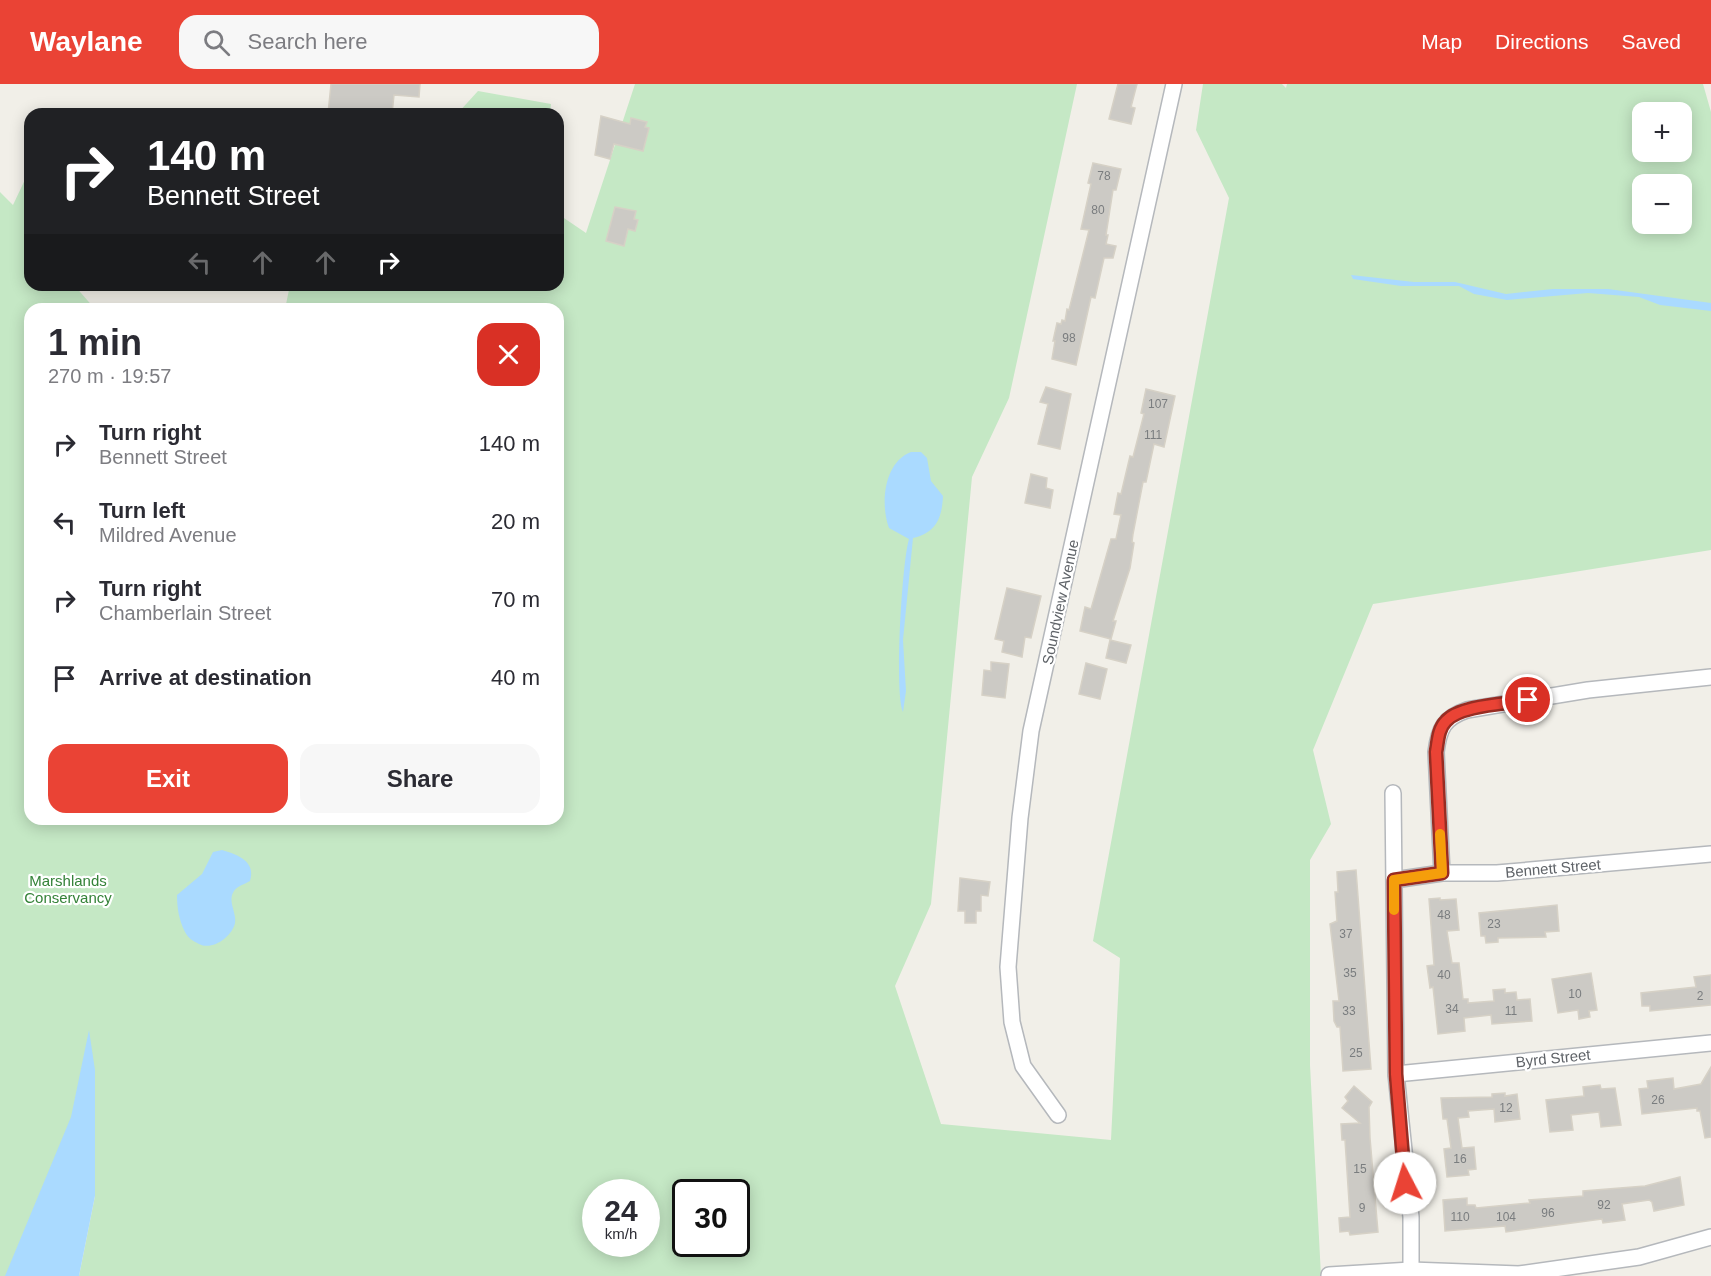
<!DOCTYPE html>
<meta charset="utf-8">
<style>
body{margin:0;font-family:Arial,sans-serif;background:#f7f7f7;color:#2b2b33;height:100vh;display:flex;flex-direction:column;font-size:22px;white-space:nowrap}
*{box-sizing:border-box;margin:0}
p{font-size:20px;color:#7c7c81}
.icon{flex:none;width:33px;height:33px;fill:none;stroke:currentColor;stroke-width:2;stroke-linecap:round;stroke-linejoin:round}
.map{position:relative;flex:1;overflow:hidden}
.drawer{position:absolute;left:24px;top:219px;width:540px;height:522px;display:flex;flex-direction:column;background:#fff;border-radius:18px;box-shadow:0 3px 15px #0003}
.drawer>*{flex:none}
.top-card{position:absolute;left:24px;top:24px;width:540px;height:183px;border-radius:18px;box-shadow:0 3px 15px #0003;background:#202124;color:#fff;overflow:hidden}
.buttons{position:absolute;left:1632px;top:18px;display:grid;gap:12px}
.buttons a{display:grid;place-items:center;width:60px;height:60px;border-radius:12px;background:#fff;box-shadow:0 3px 15px #0003;font-size:30px}
.speed{position:absolute;left:582px;top:1095px;display:flex;gap:12px;font-size:30px;font-weight:700;text-align:center}
.speed>*{display:grid;place-content:center;width:78px;height:78px;border-radius:50%;background:#fff;box-shadow:0 3px 15px #0003;line-height:1}
.speed small{font-size:15px;font-weight:400}
.speed .limit{border:3px solid #111;border-radius:9px;background:#fff;color:#111}
.pin{position:absolute;display:grid;place-items:center;width:51px;height:51px;color:#fff;margin:-26px;border:3px solid #fff;border-radius:50%;box-shadow:0 2px 6px #0007}
.me{position:absolute;width:66px;margin:-33px;rotate:355deg;stroke-linejoin:round;filter:drop-shadow(0 0 4px #0008)}
.turn{display:flex;align-items:center;gap:21px;height:126px;padding:0 24px;font-size:27px}
.turn .icon{width:78px;height:78px;stroke-width:2.5}
.turn b{display:block;font-size:42px;line-height:51px}
.lanes{display:flex;align-items:center;height:57px;padding:0 24px;background:#0003;justify-content:center;gap:30px;direction:ltr}
.lanes .off{opacity:.35}
.round{display:grid;place-items:center;flex:none;width:63px;height:63px;border-radius:18px;background:#f7f7f7}
.summary{display:flex;align-items:center;justify-content:space-between;height:102px;padding:0 24px}
h1{font-size:36px;font-weight:700;line-height:45px}
.cta{display:flex;gap:12px;margin-top:auto;padding:12px 24px}
.cta a{flex:1;height:69px;border-radius:18px;background:#ea4335;color:#fff;font-size:24px;font-weight:700;line-height:69px;text-align:center}
.cta a+a{background:#f7f7f7;color:#2b2b33}
ul{padding:0;list-style:none}
li{display:flex;align-items:center;gap:18px;height:78px;padding:0 24px}
li div{flex:1}
li b{display:block;font-size:22px}
li em{font-style:normal}
header{display:flex;align-items:center;gap:36px;box-sizing:border-box;height:84px;padding:0 30px;background:#ea4335;color:#fff}
header strong{font-size:28px}
nav{display:flex;gap:33px;margin-inline-start:auto;font-size:21px}
.search{width:420px;height:54px;background:#f7f7f7;display:flex;align-items:center;gap:15px;box-sizing:border-box;padding:0 21px;border-radius:18px;color:#7c7c81;font-size:22px}
.map>svg:first-child{display:block}
.green{fill:#c5e8c5;fill-rule:evenodd}
.water{fill:#aadaff}
.building{fill:#cccac5;stroke:#d6d1c6;stroke-width:1.5}
.lines{fill:none;stroke-linecap:round;stroke-linejoin:round}
.minor-casing{stroke:#b5b8bc;stroke-width:18}
.minor{stroke:#fff;stroke-width:15}
.route-casing{stroke:#982c22;stroke-width:15}
.route{stroke:#ea4335;stroke-width:10}
.slow{stroke:#f59e0b;stroke-width:10}
.labels{text-anchor:middle;dominant-baseline:central;stroke-width:4.5;stroke-linejoin:round;paint-order:stroke}
.number-label{font-size:12px;fill:#7a7d7f}
.street-label{font-size:15px;fill:#5f6368;stroke:#fff}
.park-label{font-size:15px;fill:#348238;stroke:#fff}
</style>
<header>
<strong>Waylane</strong>
<div class="search"><svg class="icon" aria-label="search" viewBox="0 0 24 24"><circle cx="10" cy="10" r="6"/><path d="M15 15l6 6"/></svg>Search here</div>
<nav><a>Map</a><a>Directions</a><a>Saved</a></nav>
</header>
<div class="map">
<svg width="1711" height="1192" viewBox="0 0 1711 1192">
<rect width="100%" height="100%" fill="#f1efe8"/>
<g class="green">
<path d="M635,0H1077L1009,314L972,393L931,820L895,902L941,1040L1111,1056L1120,874L1093,857L1229,114L1196,46L1203,0H1282L1286,4L1287,0H1703L1711,28V466L1373,520L1313,666L1331,740L1310,776V981L1321,1192H79L95,1112V1029L62,1192H0V108L13,121L30,85V201H74L95,225H30V735H558V225H285L290,201H558V130L586,149ZM1642,28H1682V68H1642ZM1642,100H1682V140H1642ZM596,1108H646V1160H596ZM686,1108H736V1160H686Z"/>
<path d="M478,7L551,20L550,30H457Z"/>
</g>
<g class="water">
<path d="M1351,191L1414,198H1455L1506,210L1553,205H1608L1711,219V227L1660,221L1639,213L1588,209L1507,216L1474,210L1459,202H1401L1353,195Z"/>
<path d="M911,368H921L927,374L931,397L943,412C942,434 936,449 913,454L903,556L906,607L903,628C894,609 902,477 909,455L889,444C880,420 884,378 911,368Z"/>
<path d="M222,766C239,771 256,778 250,797C245,800 237,802 234,807C227,817 237,829 235,839C232,853 212,867 199,860C193,857 188,854 185,848C179,836 177,824 177,811L202,790L213,768Z"/>
<path d="M89,946L95,986V1112L79,1192H5L71,1033Z"/>
</g>
<g class="building">
<path d="M331,0H420L419,13L394,11L392,30H328Z"/>
<path d="M1118,0H1137L1131,23L1135,24L1131,40L1109,35Z"/>
<path d="M601,32L630,40L631,34L647,38L645,43L649,44L643,67L614,60L610,75L595,71Z"/>
<path d="M1093,79L1121,85L1116,106H1113L1106,151H1108L1106,160L1116,162L1113,174H1104L1095,214L1091,213L1076,281L1052,275L1055,257H1053L1057,239L1061,240L1062,236L1065,237L1067,225L1069,226L1089,146L1081,145L1091,100L1088,99Z"/>
<path d="M615,123L636,127L634,135L638,136L635,147L628,145L624,162L606,157Z"/>
<path d="M1046,303L1071,310L1060,365L1038,360L1048,320L1040,318Z"/>
<path d="M1146,305L1175,312L1164,363L1154,360L1146,398H1143L1133,450L1132,458L1134,459L1130,484L1113,537H1116L1111,555L1080,547L1085,523L1091,525L1111,455H1116L1121,431L1114,430L1118,409L1121,410L1130,372L1133,373L1144,330L1141,329Z"/>
<path d="M1031,390L1047,394L1046,404L1053,406L1050,424L1025,419Z"/>
<path d="M1007,504L1041,512L1031,554L1025,553L1022,573L1002,568L1004,557L995,555Z"/>
<path d="M1110,556L1131,561L1126,579L1106,574Z"/>
<path d="M991,578L1009,580L1005,614L982,611L984,586L991,587Z"/>
<path d="M1086,579L1107,585L1100,615L1079,610Z"/>
<path d="M1356,786L1371,985L1343,987L1340,943H1337L1334,937L1333,917H1339L1330,840L1337,837L1335,808H1338L1337,788Z"/>
<path d="M960,794L990,798L988,812L981,811V827H976V839H965V827H958Z"/>
<path d="M1440,814V816L1456,815L1459,846L1447,847L1452,879H1459L1463,915H1468V919L1494,917L1493,906L1505,905V909L1516,908L1517,916L1530,915L1532,937L1492,940L1491,931L1464,934L1465,947L1438,950L1433,903L1430,904L1427,882L1434,881L1429,815Z"/>
<path d="M1557,821L1559,847L1545,848L1546,853L1498,854V858L1486,859L1485,852H1481L1479,829Z"/>
<path d="M1591,889L1597,926L1589,927L1590,933L1579,935L1578,926L1558,929L1552,895Z"/>
<path d="M1711,891V921L1650,927V922H1642L1641,909L1696,903L1694,893Z"/>
<path d="M1711,983V1053L1705,1054L1700,1027H1697V1024L1642,1030L1639,1005L1648,1004L1647,997L1673,994L1674,1005L1701,1000Z"/>
<path d="M1600,1001L1601,1005L1615,1004L1621,1041L1601,1043L1599,1028L1571,1031L1573,1046L1550,1048L1546,1016L1584,1012L1583,1003Z"/>
<path d="M1354,1002L1372,1018L1369,1023L1370,1054L1378,1148L1350,1151L1349,1147L1340,1148L1339,1134L1350,1133L1345,1056H1342L1341,1040L1360,1039L1342,1024L1348,1017L1345,1013Z"/>
<path d="M1505,1009V1012L1517,1010L1520,1035L1495,1038L1494,1025L1468,1027L1469,1033L1458,1034L1462,1064L1474,1063L1476,1085L1468,1086L1469,1091L1447,1093L1444,1065L1451,1064L1447,1035H1443L1441,1014L1492,1013V1010Z"/>
<path d="M1680,1093L1684,1121L1654,1127L1652,1118L1649,1116L1622,1120L1625,1136L1603,1139L1602,1135L1506,1148L1505,1142L1445,1147L1443,1116L1467,1114V1121H1475L1476,1124L1530,1119L1529,1116L1583,1112V1107L1645,1102Z"/>
</g>
<g class="lines">
<g class="minor-casing">
<g id="minor">
<path d="M1393,709L1396,990L1411,1133V1186"/>
<path d="M1442,789L1436,668C1439,644 1444,634 1467,626L1588,606L1711,593"/>
<path d="M1394,796L1442,789H1497L1711,770"/>
<path d="M1396,990L1711,959"/>
<path d="M1058,1031L1023,982L1012,938L1008,883L1020,734L1031,647L1174,0"/>
<path d="M1329,1191L1411,1186L1519,1190L1639,1173L1711,1153"/>
</g>
</g>
<use href="#minor" class="minor"/>
</g>
<g class="lines">
<g class="route-casing">
<path id="route" d="M1405,1099L1396,990L1394,796L1442,789L1436,668C1438,657 1438,645 1446,637C1460,621 1507,620 1528,616"/>
</g>
<use href="#route" class="route"/>
<path class="slow" d="M1394,826V796L1442,789L1440,750"/>
</g>
<g class="labels">
<g class="number-label">
<text x="1104" y="92">78</text>
<text x="1098" y="126">80</text>
<text x="1069" y="254">98</text>
<text x="1158" y="320">107</text>
<text x="1153" y="351">111</text>
<text x="1444" y="831">48</text>
<text x="1494" y="840">23</text>
<text x="1346" y="850">37</text>
<text x="1350" y="889">35</text>
<text x="1444" y="891">40</text>
<text x="1575" y="910">10</text>
<text x="1700" y="912">2</text>
<text x="1452" y="925">34</text>
<text x="1349" y="927">33</text>
<text x="1511" y="927">11</text>
<text x="1356" y="969">25</text>
<text x="1658" y="1016">26</text>
<text x="1506" y="1024">12</text>
<text x="1460" y="1075">16</text>
<text x="1360" y="1085">15</text>
<text x="1604" y="1121">92</text>
<text x="1362" y="1124">9</text>
<text x="1548" y="1129">96</text>
<text x="1460" y="1133">110</text>
<text x="1506" y="1133">104</text>
</g>
<g class="street-label">
<text transform="translate(1060 518) rotate(-78)">Soundview Avenue</text>
<text transform="translate(1553 784) rotate(-5)">Bennett Street</text>
<text transform="translate(1553 974) rotate(-6)">Byrd Street</text>
</g>
<g class="park-label">
<text x="68" y="796">Marshlands<tspan x="68" dy="17">Conservancy</tspan></text>
</g>
</g>
</svg>
<div class="buttons">
<a>+</a>
<a>−</a>
</div>
<div class="speed"><div>24<small>km/h</small></div><div class="limit">30</div></div>
<div class="pin" style="left:1528px;top:616px;background:#d93025"><svg class="icon" aria-label="arrive" viewBox="0 0 24 24"><path d="M6 21V4h12l-3 4 3 4H6"/></svg></div>
<svg class="me" style="left:1405px;top:1099px" viewBox="-20 -20 40 40"><circle r="19" fill="#fff"/><path d="M0-13L10 11 0 6-10 11z" fill="#ea4335"/></svg>
<div class="top-card">
<div class="turn"><svg class="icon" aria-label="right" viewBox="0 0 24 24"><path d="M7 20v-9h11M14 6l5 5-5 5"/></svg><div><b>140 m</b>Bennett Street</div></div>
<div class="lanes"><svg class="icon off" aria-label="left" viewBox="0 0 24 24"><path d="M17 20v-9H6M10 6l-5 5 5 5"/></svg><svg class="icon off" aria-label="ahead" viewBox="0 0 24 24"><path d="M12 20V5M6 11l6-6 6 6"/></svg><svg class="icon off" aria-label="ahead" viewBox="0 0 24 24"><path d="M12 20V5M6 11l6-6 6 6"/></svg><svg class="icon" aria-label="right" viewBox="0 0 24 24"><path d="M7 20v-9h11M14 6l5 5-5 5"/></svg></div>
</div>
<section class="drawer">
<div class="summary"><div><h1>1 min</h1><p>270 m · 19:57</p></div><a class="round" style="background:#d93025;color:#fff"><svg class="icon" aria-label="close" viewBox="0 0 24 24"><path d="M6 6l12 12M18 6L6 18"/></svg></a></div>
<ul>
<li><svg class="icon" aria-label="right" viewBox="0 0 24 24"><path d="M7 20v-9h11M14 6l5 5-5 5"/></svg><div><b>Turn right</b><p>Bennett Street</p></div><em>140 m</em></li>
<li><svg class="icon" aria-label="left" viewBox="0 0 24 24"><path d="M17 20v-9H6M10 6l-5 5 5 5"/></svg><div><b>Turn left</b><p>Mildred Avenue</p></div><em>20 m</em></li>
<li><svg class="icon" aria-label="right" viewBox="0 0 24 24"><path d="M7 20v-9h11M14 6l5 5-5 5"/></svg><div><b>Turn right</b><p>Chamberlain Street</p></div><em>70 m</em></li>
<li><svg class="icon" aria-label="arrive" viewBox="0 0 24 24"><path d="M6 21V4h12l-3 4 3 4H6"/></svg><div><b>Arrive at destination</b></div><em>40 m</em></li>
</ul>
<div class="cta"><a>Exit</a><a>Share</a></div>
</section>
</div>
